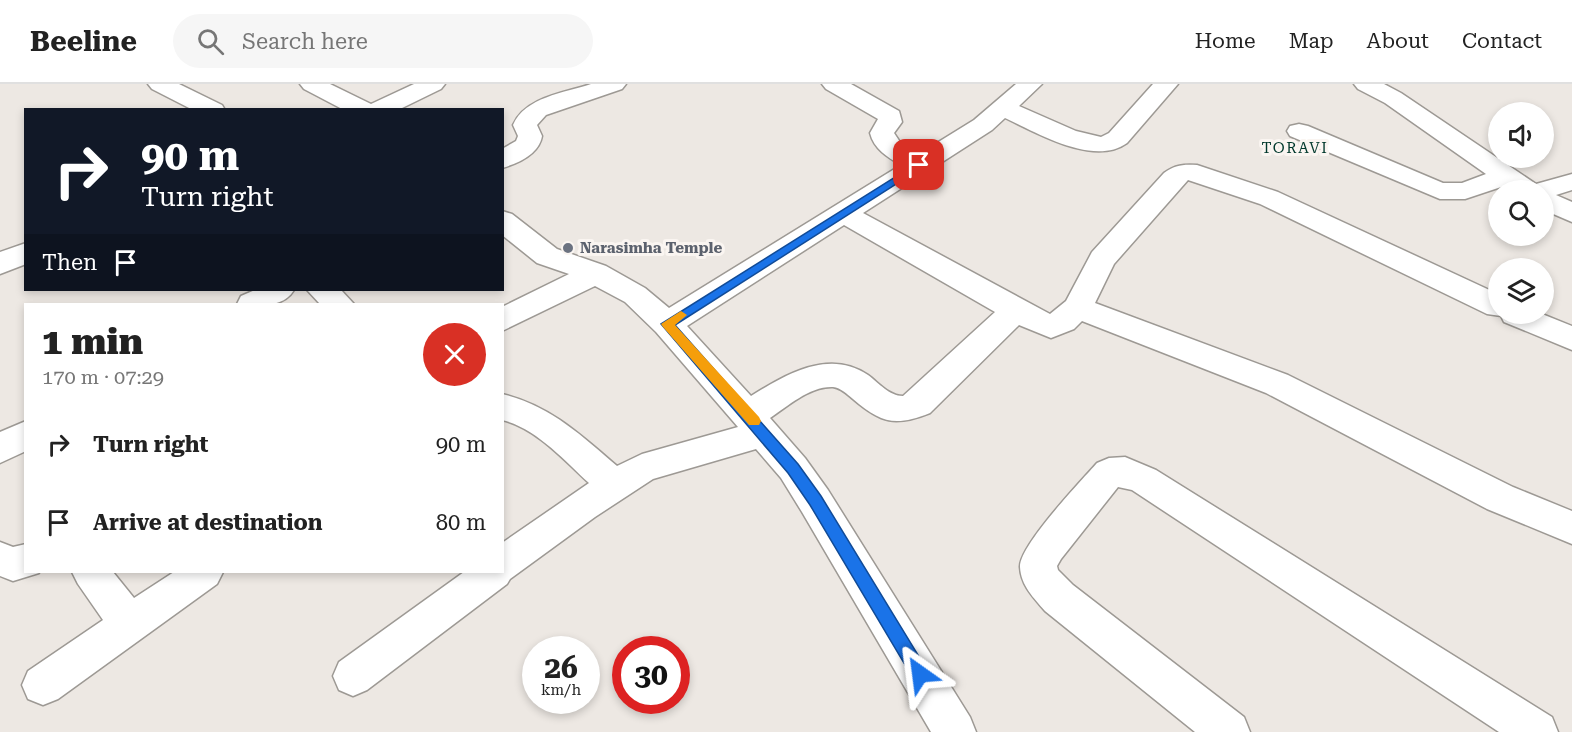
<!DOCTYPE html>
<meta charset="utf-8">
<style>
body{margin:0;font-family:"Roboto Serif",serif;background:#f6f6f6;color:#222;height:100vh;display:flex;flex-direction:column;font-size:22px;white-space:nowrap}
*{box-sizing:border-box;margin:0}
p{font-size:20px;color:#767676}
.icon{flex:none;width:33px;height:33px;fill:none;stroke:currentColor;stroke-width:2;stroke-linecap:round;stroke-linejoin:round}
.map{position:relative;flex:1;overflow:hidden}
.side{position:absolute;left:24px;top:219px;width:480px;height:270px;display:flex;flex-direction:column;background:#fff;border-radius:0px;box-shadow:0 3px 9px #0003}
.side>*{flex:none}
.hud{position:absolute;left:24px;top:24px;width:480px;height:183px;border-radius:0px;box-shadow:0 3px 9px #0003;background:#111827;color:#fff;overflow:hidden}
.fabs{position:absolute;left:1488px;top:18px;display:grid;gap:12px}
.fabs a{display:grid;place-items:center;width:66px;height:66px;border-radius:50%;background:#fff;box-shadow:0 3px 9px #0003;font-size:30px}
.speed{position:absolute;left:522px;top:552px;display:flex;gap:12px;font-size:30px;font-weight:700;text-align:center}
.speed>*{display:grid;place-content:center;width:78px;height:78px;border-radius:50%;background:#fff;box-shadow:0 3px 9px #0003;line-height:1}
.speed small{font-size:15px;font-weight:400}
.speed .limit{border:9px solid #d22;background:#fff;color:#111}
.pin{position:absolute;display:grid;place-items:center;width:51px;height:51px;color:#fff;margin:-26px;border-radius:12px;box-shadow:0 3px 9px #0006}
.me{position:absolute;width:66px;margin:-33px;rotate:329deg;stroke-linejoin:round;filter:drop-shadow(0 0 4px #0008)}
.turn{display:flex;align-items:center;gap:21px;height:126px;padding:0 18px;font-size:27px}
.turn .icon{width:78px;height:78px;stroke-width:2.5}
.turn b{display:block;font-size:42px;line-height:51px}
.then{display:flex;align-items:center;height:57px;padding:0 18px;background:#0003;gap:12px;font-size:22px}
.round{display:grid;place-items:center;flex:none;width:63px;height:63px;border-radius:32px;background:#f6f6f6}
.headline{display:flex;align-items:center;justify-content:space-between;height:102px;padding:0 18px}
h1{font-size:36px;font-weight:800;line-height:45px}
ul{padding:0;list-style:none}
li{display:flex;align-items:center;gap:18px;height:78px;padding:0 18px}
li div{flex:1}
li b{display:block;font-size:22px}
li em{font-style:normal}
header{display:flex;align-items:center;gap:36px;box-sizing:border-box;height:84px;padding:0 30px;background:#fff;border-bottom:2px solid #e0e0e0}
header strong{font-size:28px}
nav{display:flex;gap:33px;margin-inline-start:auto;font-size:21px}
.search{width:420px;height:54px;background:#f6f6f6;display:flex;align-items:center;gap:15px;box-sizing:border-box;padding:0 21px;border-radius:33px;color:#767676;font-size:22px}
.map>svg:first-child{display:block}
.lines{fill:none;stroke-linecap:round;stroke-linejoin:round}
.minor-casing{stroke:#9d9994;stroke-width:3}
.minor{fill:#fff;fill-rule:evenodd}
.route{fill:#1a73e8;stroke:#114b97;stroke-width:1.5}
.slow{fill:#f59e0b}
.worship-dot{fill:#6b7280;stroke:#faf5f1;stroke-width:2}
.labels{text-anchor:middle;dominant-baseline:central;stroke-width:6;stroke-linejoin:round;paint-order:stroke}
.far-quarter-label{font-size:15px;letter-spacing:1.5px;fill:#00382c;stroke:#faf5f1}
.worship-label{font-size:15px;font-weight:bold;fill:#5b616d;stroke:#faf5f1;text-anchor:start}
</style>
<header>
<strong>Beeline</strong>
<div class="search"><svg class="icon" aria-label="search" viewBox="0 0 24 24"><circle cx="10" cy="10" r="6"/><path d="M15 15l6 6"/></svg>Search here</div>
<nav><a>Home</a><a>Map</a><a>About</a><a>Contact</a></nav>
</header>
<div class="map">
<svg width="1572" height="648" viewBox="0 0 1572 648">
<rect width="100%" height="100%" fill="#ede8e3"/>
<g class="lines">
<g class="minor-casing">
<g id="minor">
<path d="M148,0H179L222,21L225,26H193L152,5Z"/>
<path d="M300,0H330L371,20L414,0H445L441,5L398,26H344L304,5Z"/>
<path d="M591,0H626L622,5L546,31L537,41L542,52C539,70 519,79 502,84V65L516,57L518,52L513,41C525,13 564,9 591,0Z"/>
<path d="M822,0H851L899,27L902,38L894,49L900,58L919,70L974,36L1016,0H1042L1019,22L1076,47L1101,53L1109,49L1153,0H1178L1127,59C1094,83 1037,49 1005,34L992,46L863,129L1050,230L1066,217L1092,168L1164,89C1175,81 1183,80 1197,81L1278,108L1498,210V230H1542L1572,242V266L1504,238L1501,232L1487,230L1260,120L1188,96L1114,180L1095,219L1288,291L1513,403L1572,427V460L1487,425L1266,309L1082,237L1074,245L1051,254L1019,241L930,329C895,343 881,339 853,315C847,310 841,304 833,303C810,302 788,322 770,334L805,374L828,406L970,633L976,648H931L802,428L781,394L756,365L653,395L595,433L510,495L507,500L367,606L353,612L339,606L333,592L339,578L464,488H502V459L589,399C564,376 536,344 502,336V310C549,321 581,351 617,382L642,370L738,343L656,248L625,218L595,202L502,247V223L569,190L537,179L502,151V127L512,130L557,165L606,182L645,204L669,224L901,81C887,73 874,65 870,49L878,35L826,5ZM844,141L995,228L903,312C889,312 879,299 868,291C829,264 785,291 751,312L687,242Z"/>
<path d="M1354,0H1384L1401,9L1536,100L1572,90V106L1556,111L1572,118V138L1544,126V106H1510L1504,102L1465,115H1440L1290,52L1287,47L1290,42L1299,40L1308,42L1443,99H1462L1486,90L1385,19L1358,5Z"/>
<path d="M26,159V180L0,190V168Z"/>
<path d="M255,206H294C282,226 257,220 237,220L241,212Z"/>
<path d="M307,206H341L354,220H320Z"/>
<path d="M26,337V367L0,379V348Z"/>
<path d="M1125,373L1156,386L1552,633L1558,648H1499L1132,406L1118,403L1061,475L1057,482L1058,486L1073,501L1244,633L1250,648H1195L1045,527C1034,514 1021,502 1020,483C1019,462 1081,397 1097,379L1109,374Z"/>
<path d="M0,458L13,463L26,460V488L39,489L13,497L0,492Z"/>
<path d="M72,488H113L134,514L174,488H223L217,500L58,615L43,621L28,615L22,601L28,587L103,536L78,500Z"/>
</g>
</g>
<use href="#minor" class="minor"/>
</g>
<path class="route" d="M919,78L925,81L923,83L675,241L798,380L821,412L926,584L929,590L926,596L920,598L914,596L810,421L788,389L661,240Z"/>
<path class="slow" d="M681,227L687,231L675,241L759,333L761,337L759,341H749L663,243L661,240Z"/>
<circle class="worship-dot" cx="568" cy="164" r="6"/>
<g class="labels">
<g class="far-quarter-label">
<text x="1295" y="64">TORAVI</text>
</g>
<g class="worship-label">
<text x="580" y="164">Narasimha Temple</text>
</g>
</g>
</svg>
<div class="fabs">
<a><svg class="icon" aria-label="sound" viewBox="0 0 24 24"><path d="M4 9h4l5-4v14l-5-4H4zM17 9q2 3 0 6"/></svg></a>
<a><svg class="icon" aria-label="search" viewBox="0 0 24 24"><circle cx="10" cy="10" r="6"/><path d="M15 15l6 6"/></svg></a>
<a><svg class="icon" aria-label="layers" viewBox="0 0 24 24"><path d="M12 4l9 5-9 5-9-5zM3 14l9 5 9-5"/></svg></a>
</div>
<div class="speed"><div>26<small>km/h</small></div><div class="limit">30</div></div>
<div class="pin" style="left:919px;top:81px;background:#d93025"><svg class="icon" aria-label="arrive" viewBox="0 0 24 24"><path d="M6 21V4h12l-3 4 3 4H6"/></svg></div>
<svg class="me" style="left:920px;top:590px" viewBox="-20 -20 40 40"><path d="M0-17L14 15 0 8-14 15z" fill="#1a73e8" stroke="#fff" stroke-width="4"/></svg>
<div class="hud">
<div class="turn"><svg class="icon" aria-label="right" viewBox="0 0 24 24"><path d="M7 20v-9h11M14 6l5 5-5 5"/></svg><div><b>90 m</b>Turn right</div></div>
<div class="then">Then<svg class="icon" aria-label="arrive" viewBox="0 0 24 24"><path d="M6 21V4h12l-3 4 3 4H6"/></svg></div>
</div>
<section class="side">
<div class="headline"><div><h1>1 min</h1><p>170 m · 07:29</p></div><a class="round" style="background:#d93025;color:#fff"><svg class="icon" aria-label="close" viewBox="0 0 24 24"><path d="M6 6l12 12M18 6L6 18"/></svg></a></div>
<ul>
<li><svg class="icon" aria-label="right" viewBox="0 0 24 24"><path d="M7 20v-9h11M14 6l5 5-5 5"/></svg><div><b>Turn right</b></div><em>90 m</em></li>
<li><svg class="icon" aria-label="arrive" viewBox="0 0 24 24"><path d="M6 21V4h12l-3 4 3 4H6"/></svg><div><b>Arrive at destination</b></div><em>80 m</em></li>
</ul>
</section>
</div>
